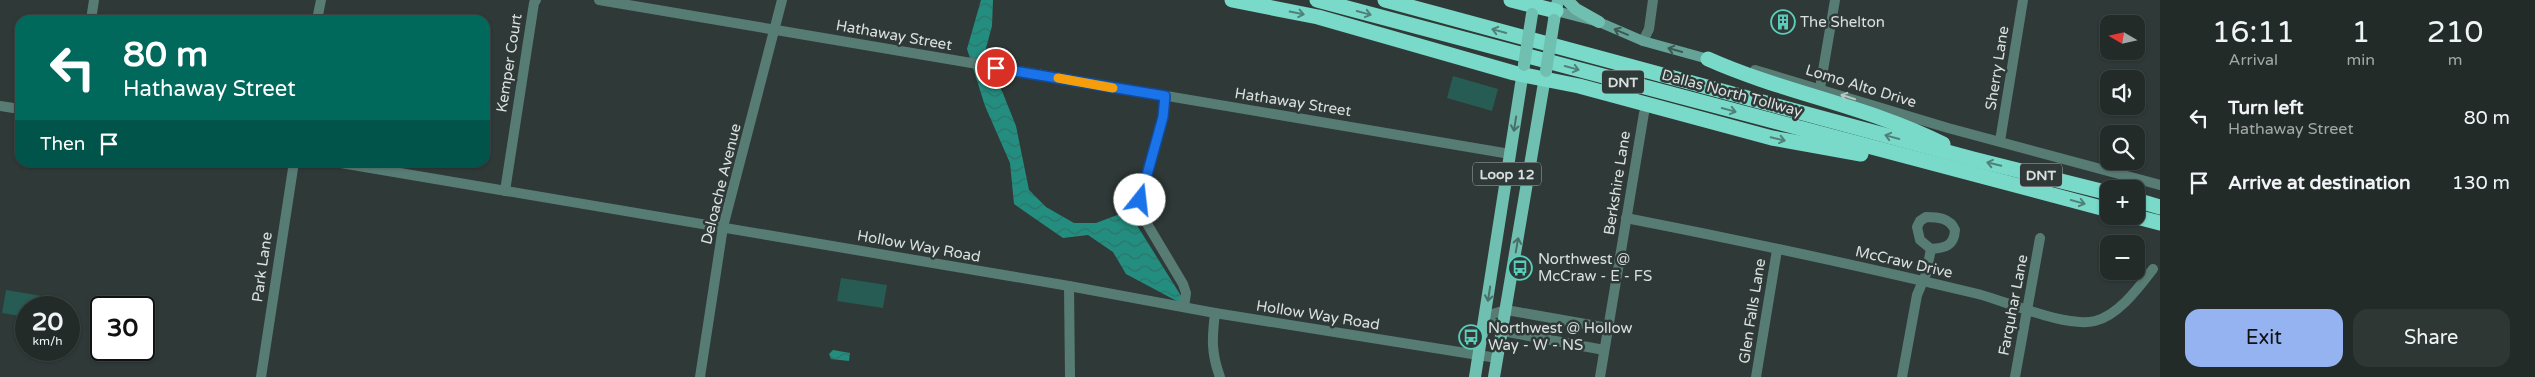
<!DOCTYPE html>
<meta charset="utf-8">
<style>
body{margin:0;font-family:"Varela Round",sans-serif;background:#2f3735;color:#f1f3f6;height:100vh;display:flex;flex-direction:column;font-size:19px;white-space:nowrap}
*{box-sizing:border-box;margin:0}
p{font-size:16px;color:#a3a7a8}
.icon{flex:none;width:28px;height:28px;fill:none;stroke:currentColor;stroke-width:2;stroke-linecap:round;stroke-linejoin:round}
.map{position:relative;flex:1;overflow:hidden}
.drawer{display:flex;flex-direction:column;background:#232b29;width:375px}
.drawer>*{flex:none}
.banner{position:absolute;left:15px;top:15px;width:475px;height:152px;border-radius:15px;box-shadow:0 1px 4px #0004,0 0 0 1px #404746;background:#00695c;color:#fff;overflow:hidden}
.needle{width:32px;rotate:279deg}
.controls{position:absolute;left:2100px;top:15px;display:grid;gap:10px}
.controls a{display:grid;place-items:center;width:45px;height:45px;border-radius:10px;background:#232b29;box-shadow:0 1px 4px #0004,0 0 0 1px #404746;font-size:25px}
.speed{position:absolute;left:15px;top:296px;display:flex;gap:10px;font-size:25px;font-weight:700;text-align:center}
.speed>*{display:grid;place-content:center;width:65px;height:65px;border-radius:50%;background:#232b29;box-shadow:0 1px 4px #0004,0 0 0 1px #404746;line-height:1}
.speed small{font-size:12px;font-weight:400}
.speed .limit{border:2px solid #111;border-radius:8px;background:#fff;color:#111}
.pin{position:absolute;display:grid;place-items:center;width:42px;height:42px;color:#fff;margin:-21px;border:2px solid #fff;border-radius:50%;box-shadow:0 1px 5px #0007}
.me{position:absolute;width:55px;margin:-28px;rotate:16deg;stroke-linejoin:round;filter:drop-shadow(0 0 4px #0008)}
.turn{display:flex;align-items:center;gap:18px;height:105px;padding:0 25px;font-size:22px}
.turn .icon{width:65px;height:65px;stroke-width:2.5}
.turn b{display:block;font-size:35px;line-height:42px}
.then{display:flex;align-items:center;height:48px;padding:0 25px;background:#0003;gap:10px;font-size:19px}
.eta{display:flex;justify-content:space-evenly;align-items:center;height:85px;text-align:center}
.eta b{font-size:30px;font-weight:600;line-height:35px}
.primary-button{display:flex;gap:10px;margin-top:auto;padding:10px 25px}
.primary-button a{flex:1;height:58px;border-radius:15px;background:#95b2f1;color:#111;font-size:20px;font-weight:600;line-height:58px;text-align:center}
.primary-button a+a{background:#2f3735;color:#f1f3f6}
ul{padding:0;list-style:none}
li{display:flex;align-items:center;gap:15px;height:65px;padding:0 25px}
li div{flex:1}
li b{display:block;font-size:19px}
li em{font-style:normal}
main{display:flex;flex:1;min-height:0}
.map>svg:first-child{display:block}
.pitch{fill:#265c53}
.water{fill:url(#water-waves)}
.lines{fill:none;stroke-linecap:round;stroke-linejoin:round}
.minor{stroke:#577c74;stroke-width:10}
.tertiary{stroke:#577c74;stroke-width:10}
.secondary{stroke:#65a297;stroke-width:10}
.primary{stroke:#70c0b1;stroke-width:12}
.motorway{stroke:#79dac9;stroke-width:15}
.primary-bridge{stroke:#70c0b1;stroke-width:12}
.oneway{stroke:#508179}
.oneway2{stroke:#3f5854}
.oneway3{stroke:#b9c7c4}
.oneway4{stroke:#496f68}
.route-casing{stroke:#114b97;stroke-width:12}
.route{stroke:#1a73e8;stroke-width:9}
.slow{stroke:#f59e0b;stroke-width:9}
.labels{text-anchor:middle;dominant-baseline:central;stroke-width:5;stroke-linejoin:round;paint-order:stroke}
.shield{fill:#2f3937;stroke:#a7aead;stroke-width:1}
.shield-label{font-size:14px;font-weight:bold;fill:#dae0df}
.poi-label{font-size:15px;fill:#dae0df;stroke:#2f3937;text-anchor:start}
.street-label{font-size:15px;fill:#dae0df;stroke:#2f3937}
</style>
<main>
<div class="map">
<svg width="2160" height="377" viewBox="0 0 2160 377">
<defs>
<pattern id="water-waves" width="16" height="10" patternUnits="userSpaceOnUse" patternTransform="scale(1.25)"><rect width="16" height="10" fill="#238e7f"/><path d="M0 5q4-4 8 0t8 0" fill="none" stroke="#2e746a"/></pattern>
</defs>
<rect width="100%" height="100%" fill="#2f3937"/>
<g class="pitch">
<path d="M1453,76L1498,89L1492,111L1447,98Z"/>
<path d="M841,278L887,285L883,308L837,301Z"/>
<path d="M6,290L54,298L52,307L26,308V317L2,313Z"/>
</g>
<g class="water">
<path d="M981,0H993L992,26L983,59L1002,91L1016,126L1029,190L1046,207L1074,223H1096L1128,211L1188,307L1126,274L1113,252L1088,235L1063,238L1014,204L1010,163L985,106L967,49Z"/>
<path d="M833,350L850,353L849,361L831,359L829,354Z"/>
</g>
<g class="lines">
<g class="minor">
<path d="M599,0L1510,154"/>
<path d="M91,20L94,0"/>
<path d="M1165,96L1163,117L1140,200L1143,217L1183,284L1186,293L1184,307"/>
<path d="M0,106L20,109"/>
<path d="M2000,141L2023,0"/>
<path d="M335,162L1069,286L1215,313L1497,358"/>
<path d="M505,191L534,3L536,0"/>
<path d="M1926,217C1938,217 1950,218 1955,230C1954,246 1945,248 1931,249L1920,240L1917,227L1920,221Z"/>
<path d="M1626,218C1744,241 1861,266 1978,294C2008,302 2066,328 2095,321C2119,315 2139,287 2153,269"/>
<path d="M1069,286L1070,377"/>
<path d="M1215,313C1212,338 1211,353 1220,377"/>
<path d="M1485,316L1502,331L1604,350"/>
<path d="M1485,316L1506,310L1608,328"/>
<path d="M700,377L723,227L782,0"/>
<path d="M1600,377L1644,113"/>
<path d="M1756,377L1777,250"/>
<path d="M1902,377L1917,295L1926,274L1931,249"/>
<path d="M2015,377L2040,238"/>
</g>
<g class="tertiary">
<path d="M317,20L321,0"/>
<path d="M1643,41L1649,29L1653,0"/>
<path d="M1755,70L1948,128L2160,185"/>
<path d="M1820,88L1835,0"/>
<path d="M261,377L294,162"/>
</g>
<path class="secondary" d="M1556,11L1599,22L1643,41L1708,59"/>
<g class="primary">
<path d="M1567,0L1576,9L1599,22"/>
<path d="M1554,20L1558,0"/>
<path d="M1475,377L1524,65"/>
<path d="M1494,377L1546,71"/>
</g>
<g class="motorway">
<path d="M1232,0L1318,17L1514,73L1579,86L1772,138L1861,154"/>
<path d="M1317,0L2109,210"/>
<path d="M1385,0L1973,159L2109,193"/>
<path d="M1511,0L1556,11"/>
<path d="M1708,59C1784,93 1868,106 1943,144"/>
<path d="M2136,200L2160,207"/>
<path d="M2133,216L2160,223"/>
</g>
<g class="primary-bridge">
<path d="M1524,65L1532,14"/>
<path d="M1546,71L1554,20"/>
</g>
</g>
<defs><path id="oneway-shaft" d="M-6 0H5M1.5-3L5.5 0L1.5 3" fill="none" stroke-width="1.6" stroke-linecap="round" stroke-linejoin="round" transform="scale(1.25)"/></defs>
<g class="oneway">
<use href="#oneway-shaft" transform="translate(1297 13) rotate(11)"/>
<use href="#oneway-shaft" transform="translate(1364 13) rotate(15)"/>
<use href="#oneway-shaft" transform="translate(1499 31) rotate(-165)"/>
<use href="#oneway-shaft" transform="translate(1572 68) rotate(15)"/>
<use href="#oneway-shaft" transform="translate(1729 110) rotate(15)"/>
<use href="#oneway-shaft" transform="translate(1892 137) rotate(-165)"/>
<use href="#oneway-shaft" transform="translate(1778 139) rotate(13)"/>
<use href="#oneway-shaft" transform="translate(1994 164) rotate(-167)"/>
<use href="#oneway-shaft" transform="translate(2078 202) rotate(15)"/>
</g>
<g class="oneway2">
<use href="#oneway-shaft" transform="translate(1621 32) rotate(-157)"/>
<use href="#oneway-shaft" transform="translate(1675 50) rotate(-164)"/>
</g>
<use class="oneway3" href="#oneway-shaft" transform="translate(1848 97) rotate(-162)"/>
<g class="oneway4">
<use href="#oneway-shaft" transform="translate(1515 124) rotate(99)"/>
<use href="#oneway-shaft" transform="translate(1517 245) rotate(-80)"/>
<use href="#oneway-shaft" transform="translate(1489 294) rotate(99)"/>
</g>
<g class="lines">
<g class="route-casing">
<path id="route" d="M996,68L1165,96L1163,117L1140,200"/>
</g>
<use href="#route" class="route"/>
<path class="slow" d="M1058,78L1113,88"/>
</g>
<defs>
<g id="building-ring" transform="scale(1.25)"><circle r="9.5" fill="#2f3937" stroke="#5bcebb" stroke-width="1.5"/><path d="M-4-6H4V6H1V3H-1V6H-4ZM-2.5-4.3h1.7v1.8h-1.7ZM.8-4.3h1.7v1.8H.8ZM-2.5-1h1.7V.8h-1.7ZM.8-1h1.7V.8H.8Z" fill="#5bcebb"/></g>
<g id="bus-ring" transform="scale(1.25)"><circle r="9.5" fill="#2f3937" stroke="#5bcebb" stroke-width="1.5"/><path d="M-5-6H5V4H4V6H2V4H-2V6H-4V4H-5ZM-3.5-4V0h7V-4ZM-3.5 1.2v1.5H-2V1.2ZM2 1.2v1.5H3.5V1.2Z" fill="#5bcebb"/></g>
</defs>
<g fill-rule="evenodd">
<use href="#building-ring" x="1783" y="22"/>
<use href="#bus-ring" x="1520" y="268"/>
<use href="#bus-ring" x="1471" y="337"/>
</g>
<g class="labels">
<g class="shield">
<rect x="1602" y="70.5" width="42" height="23" rx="4"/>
<rect x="1473" y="162.5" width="68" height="23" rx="4"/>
<rect x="2020" y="163.5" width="42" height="23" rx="4"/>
</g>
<g class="shield-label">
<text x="1623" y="82">DNT</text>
<text x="1507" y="174">Loop 12</text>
<text x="2041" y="175">DNT</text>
</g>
<g class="poi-label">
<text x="1800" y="22">The Shelton</text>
<text x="1538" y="259">Northwest @<tspan x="1538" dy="17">McCraw - E - FS</tspan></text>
<text x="1488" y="328">Northwest @ Hollow<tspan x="1488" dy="17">Way - W - NS</tspan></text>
</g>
<g class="street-label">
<text transform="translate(894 35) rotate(10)">Hathaway Street</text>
<text transform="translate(509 63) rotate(-81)">Kemper Court</text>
<text transform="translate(1997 68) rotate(-81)">Sherry Lane</text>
<text transform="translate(1861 86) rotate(17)">Lomo Alto Drive</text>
<text transform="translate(1732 93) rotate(15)">Dallas North Tollway</text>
<text transform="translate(1293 102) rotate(9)">Hathaway Street</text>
<text transform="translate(1617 183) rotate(-81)">Berkshire Lane</text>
<text transform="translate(721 184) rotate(-76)">Deloache Avenue</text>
<text transform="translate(919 246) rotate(10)">Hollow Way Road</text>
<text transform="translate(1904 262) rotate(13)">McCraw Drive</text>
<text transform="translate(262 267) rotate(-82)">Park Lane</text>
<text transform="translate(2013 305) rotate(-79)">Farquhar Lane</text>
<text transform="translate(1752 311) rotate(-81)">Glen Falls Lane</text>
<text transform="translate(1318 315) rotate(9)">Hollow Way Road</text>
</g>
</g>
</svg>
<div class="controls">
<a><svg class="needle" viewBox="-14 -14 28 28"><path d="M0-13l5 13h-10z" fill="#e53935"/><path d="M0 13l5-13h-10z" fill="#a3a7a8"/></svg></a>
<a><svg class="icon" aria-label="sound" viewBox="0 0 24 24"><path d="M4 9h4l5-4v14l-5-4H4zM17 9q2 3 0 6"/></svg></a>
<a><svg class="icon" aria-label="search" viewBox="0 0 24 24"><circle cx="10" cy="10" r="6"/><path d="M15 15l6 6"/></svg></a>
<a>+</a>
<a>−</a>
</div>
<div class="speed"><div>20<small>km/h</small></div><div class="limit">30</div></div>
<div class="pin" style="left:996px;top:68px;background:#d93025"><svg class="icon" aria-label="arrive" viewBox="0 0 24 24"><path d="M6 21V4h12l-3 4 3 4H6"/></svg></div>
<svg class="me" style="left:1140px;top:200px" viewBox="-20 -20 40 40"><circle r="19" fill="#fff"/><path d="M0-13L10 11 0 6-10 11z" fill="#1a73e8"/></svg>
<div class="banner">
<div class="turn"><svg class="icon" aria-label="left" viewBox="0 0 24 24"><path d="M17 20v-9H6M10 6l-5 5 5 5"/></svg><div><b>80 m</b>Hathaway Street</div></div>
<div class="then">Then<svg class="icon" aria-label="arrive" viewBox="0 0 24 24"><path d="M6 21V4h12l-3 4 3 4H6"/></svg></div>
</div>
</div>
<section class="drawer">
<div class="eta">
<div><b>16:11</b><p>Arrival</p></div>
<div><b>1</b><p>min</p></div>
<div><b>210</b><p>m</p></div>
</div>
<ul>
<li><svg class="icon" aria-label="left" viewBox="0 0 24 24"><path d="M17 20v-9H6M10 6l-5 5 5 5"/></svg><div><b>Turn left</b><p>Hathaway Street</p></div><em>80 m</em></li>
<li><svg class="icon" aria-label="arrive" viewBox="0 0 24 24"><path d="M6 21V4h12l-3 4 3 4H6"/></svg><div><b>Arrive at destination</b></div><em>130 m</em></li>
</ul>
<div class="primary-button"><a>Exit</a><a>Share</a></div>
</section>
</main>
